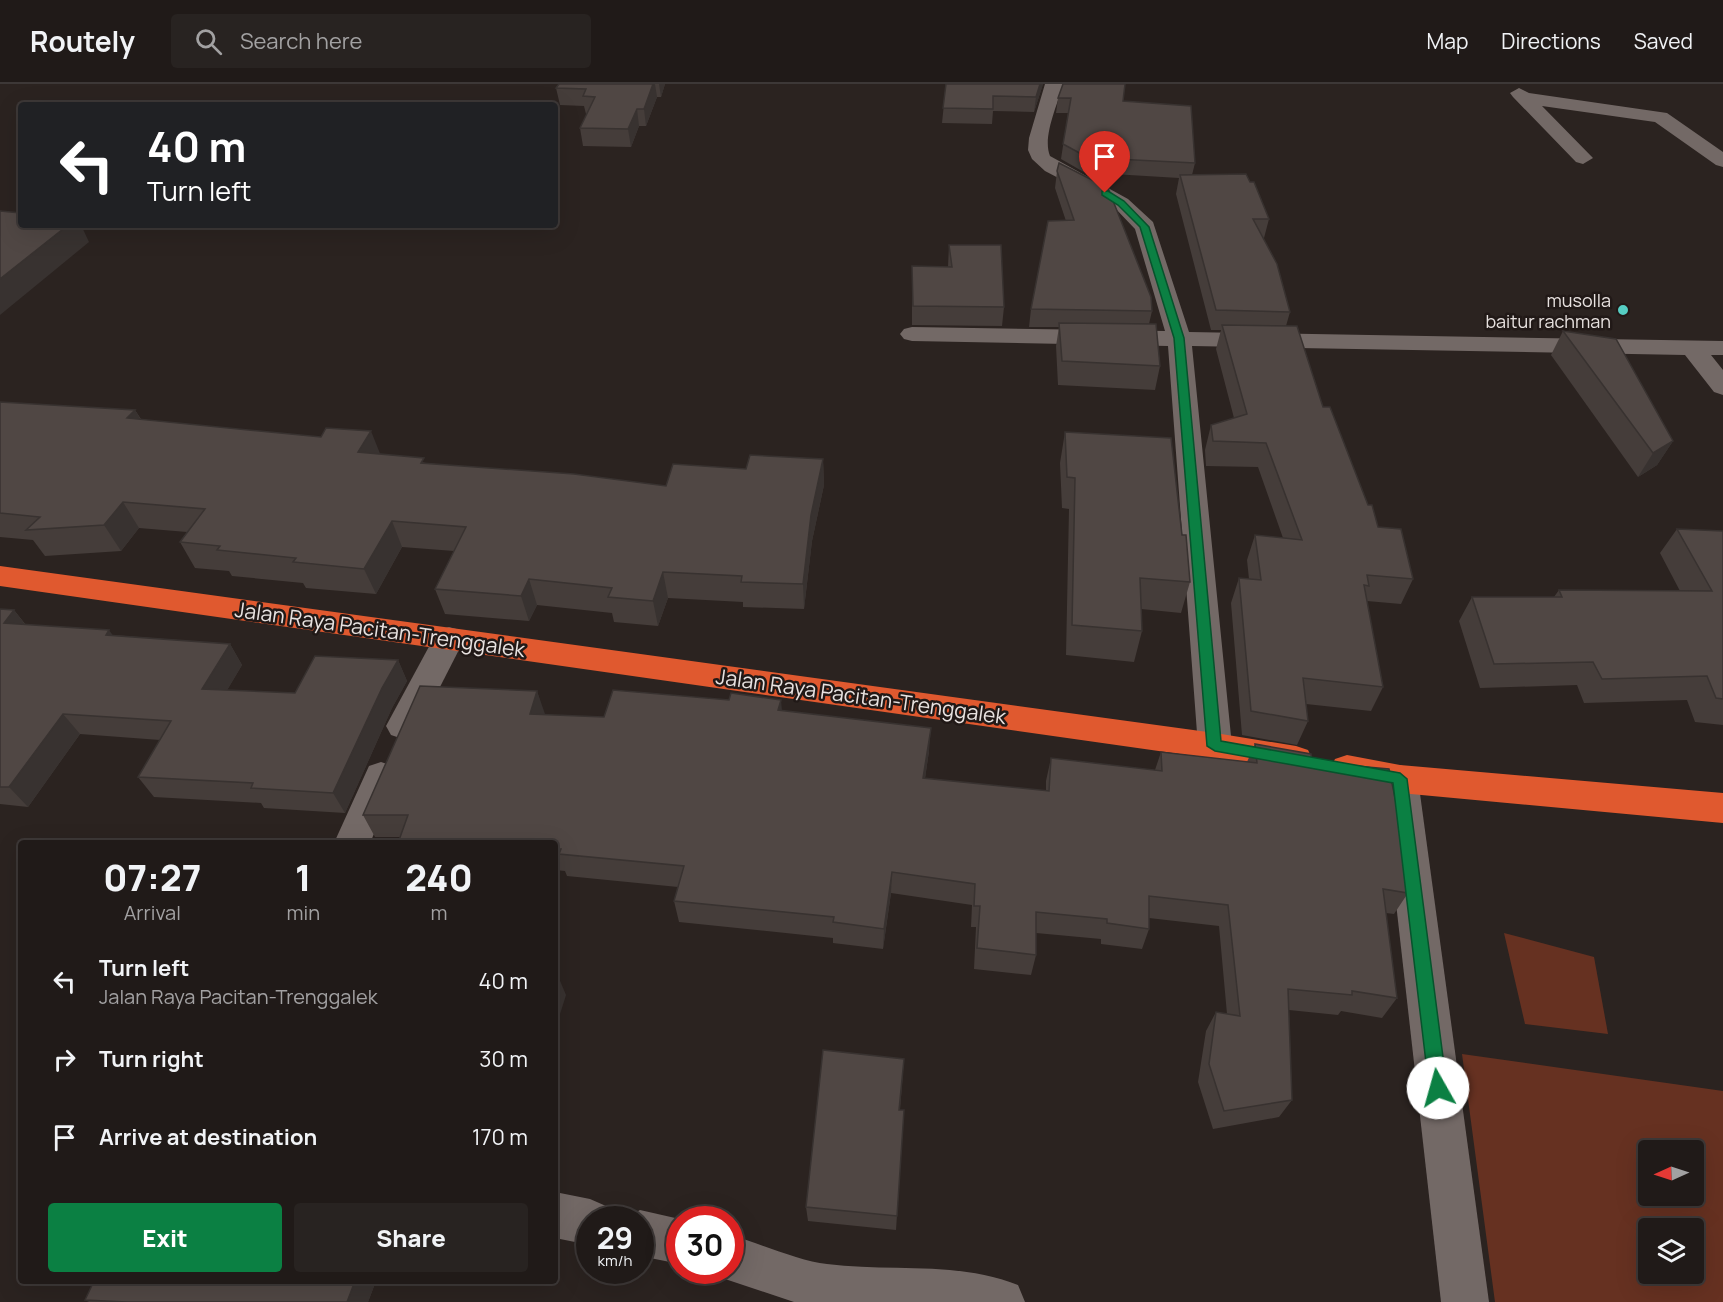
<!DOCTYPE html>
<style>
body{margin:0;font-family:Manrope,sans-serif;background:#282321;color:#f1f3f6;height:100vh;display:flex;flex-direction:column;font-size:22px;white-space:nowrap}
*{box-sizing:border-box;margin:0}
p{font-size:20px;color:#a2a1a2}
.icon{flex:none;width:33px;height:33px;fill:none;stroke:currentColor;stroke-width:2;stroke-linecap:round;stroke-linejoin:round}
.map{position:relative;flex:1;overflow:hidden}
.drawer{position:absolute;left:18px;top:756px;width:540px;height:444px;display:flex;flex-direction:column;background:#201a18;border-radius:6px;box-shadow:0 6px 24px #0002,0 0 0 2px #3d3837}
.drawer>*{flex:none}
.top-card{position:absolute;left:18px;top:18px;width:540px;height:126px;border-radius:6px;box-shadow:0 6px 24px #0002,0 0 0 2px #3d3837;background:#202124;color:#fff;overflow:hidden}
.needle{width:39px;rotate:267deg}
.tools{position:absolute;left:1638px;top:1056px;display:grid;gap:12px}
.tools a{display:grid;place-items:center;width:66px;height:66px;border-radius:6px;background:#201a18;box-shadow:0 6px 24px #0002,0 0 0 2px #3d3837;font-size:30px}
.speed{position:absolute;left:576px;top:1122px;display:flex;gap:12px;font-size:30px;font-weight:700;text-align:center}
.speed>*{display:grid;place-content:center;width:78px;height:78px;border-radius:50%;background:#201a18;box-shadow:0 6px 24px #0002,0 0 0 2px #3d3837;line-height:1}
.speed small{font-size:15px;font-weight:400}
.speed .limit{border:9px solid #d22;background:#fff;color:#111}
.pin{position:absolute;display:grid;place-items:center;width:51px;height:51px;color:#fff;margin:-62px -26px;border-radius:50% 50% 50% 0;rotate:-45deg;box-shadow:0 0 6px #0007}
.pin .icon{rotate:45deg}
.me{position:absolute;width:66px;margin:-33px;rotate:353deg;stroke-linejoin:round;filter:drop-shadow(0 0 4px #0008)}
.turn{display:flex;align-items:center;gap:21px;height:126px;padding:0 30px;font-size:27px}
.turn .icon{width:78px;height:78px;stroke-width:2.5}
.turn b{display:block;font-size:42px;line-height:51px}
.eta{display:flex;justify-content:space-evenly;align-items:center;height:102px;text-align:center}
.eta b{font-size:36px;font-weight:800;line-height:42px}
.cta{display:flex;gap:12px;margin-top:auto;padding:12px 30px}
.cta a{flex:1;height:69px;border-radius:6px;background:#0b8043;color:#fff;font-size:24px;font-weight:800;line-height:69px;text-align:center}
.cta a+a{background:#282321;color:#f1f3f6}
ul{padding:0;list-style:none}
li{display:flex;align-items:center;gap:18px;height:78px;padding:0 30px}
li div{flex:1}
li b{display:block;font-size:22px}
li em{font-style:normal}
header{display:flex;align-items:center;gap:36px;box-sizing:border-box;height:84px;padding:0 30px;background:#201a18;border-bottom:2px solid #3d3837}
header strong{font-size:28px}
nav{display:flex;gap:33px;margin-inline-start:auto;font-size:21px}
.search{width:420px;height:54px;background:#282321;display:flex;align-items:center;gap:15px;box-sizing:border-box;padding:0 21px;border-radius:6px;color:#a2a1a2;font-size:22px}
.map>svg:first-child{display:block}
.green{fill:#663121;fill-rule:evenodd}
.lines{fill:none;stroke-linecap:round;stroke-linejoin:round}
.minor{fill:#736966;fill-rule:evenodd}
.highway{fill:#e0592f;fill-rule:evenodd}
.wall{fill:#453d3a}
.shaded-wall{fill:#383230}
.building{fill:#504744;stroke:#383230;stroke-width:1.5}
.route{fill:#0b8043;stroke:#07532c;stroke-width:1.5}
.poi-dot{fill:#56cec3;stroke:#211917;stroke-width:2}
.labels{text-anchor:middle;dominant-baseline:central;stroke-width:5;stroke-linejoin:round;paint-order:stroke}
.far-poi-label{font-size:18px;fill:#e8e2e0;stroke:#211917;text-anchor:end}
.street-label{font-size:21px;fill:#e8e2e0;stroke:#211917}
</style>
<header>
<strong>Routely</strong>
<div class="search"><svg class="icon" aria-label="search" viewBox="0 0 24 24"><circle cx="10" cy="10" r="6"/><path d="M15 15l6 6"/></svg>Search here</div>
<nav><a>Map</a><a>Directions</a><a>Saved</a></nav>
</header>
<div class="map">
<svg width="1723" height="1218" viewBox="0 0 1723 1218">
<rect width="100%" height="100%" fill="#2b2320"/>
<g class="green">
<path d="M1504,849L1594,873L1608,950L1525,940Z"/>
<path d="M1462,970L1723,1007V1218H1495ZM1648,1066H1694V1112H1648ZM1648,1144H1694V1190H1648Z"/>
</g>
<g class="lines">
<g class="minor">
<path d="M1045,0H1063C1058,20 1042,53 1050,72L1128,115L1153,138L1189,248L1723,257V271H1711L1723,286V311L1714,308L1685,271L1192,262L1232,662L1227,672L1215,675L1203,672L1198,662L1168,262L912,257L904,255L900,250L904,245L912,243L1165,247L1135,145L1114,123L1045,87L1032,75L1028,66L1029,54Z"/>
<path d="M1519,4L1529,9L1667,29L1723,68V83L1716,81L1655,38L1542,22L1593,74L1583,80L1576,78L1513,13L1510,9Z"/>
<path d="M449,543L460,546L465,554L420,642L415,651L403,655L391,651L386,642L438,546Z"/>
<path d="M381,678L393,682L399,692L370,759H334L369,682Z"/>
<path d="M1400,681L1412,685L1418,695L1489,1218H1441L1382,695L1388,685Z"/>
<path d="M555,1108L590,1115L606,1122L612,1136H590V1161L555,1154Z"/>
<path d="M640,1126L684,1136H680V1180L640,1172V1136H622Z"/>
<path d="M730,1151C759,1159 799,1177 827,1180C889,1188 959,1177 1018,1201L1025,1218H794L713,1191L712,1186H730Z"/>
</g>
<g class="highway">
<path d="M0,482L1215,649L1296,662L1308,666L1313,676L1308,686L1296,690L1215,675L0,502Z"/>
<path d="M1347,671L1400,681L1723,709V739L1400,709L1335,695L1330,685L1335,675Z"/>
</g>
</g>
<g class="wall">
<path d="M559,0H665L661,13H657L646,42H639L631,63L583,62L580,44L587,30H586L584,22L560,21L556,4Z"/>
<path d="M946,0H1043L1034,28L993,27L992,40L942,39Z"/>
<path d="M1058,14L1123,17L1195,79L1192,91L1269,135L1264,154H1263L1290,228L1286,242L1378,443L1413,495L1401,520L1367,517L1383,603L1371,627L1306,620L1308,637L1297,661L1242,651L1231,519L1239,494L1249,495L1247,476L1255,451L1283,454L1258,383L1206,382L1205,366L1211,341L1234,334L1216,265L1221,246H1211L1176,110L1179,94L1096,89V95L1061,75L1068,29H1056Z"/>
<path d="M1057,87L1152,227L1149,240L1160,282L1155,306L1058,301L1056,262L1059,243H1029L1031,225L1066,137L1055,104Z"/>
<path d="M949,161L1004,223L1002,242L912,241V182L948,183Z"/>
<path d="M1563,247L1673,357L1657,381L1638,393L1551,271Z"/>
<path d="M0,318L135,326L141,335L380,370L426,379L666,402L746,385L823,375L824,401L812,457L804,525L743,523V518L668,514L658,542L614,538L612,529L537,521L529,537L445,530L435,505L454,467L402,463L376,510L306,504L303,499L232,492L229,487L195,484L180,458L187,448L139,444L121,467L45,472L33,456L0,453Z"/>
<path d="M1065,348L1182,451L1190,498L1181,529L1141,525L1142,547L1134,578L1066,571L1069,425L1062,424L1060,379Z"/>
<path d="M1677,445L1723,447V641L1695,638L1687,616L1584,619L1577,601L1480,604L1459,537L1472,513H1554L1559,506L1680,507L1660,469Z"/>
<path d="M0,525L14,526L26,541L113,551L230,560L242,581L227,606L295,609L398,576L407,597L392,624L345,729L264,724L261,719L154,713L138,693L160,656L80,650L28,723L0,720Z"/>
<path d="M537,607L544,631L604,633L782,626L929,667L925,694L1046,707V697L1051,674L1155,686L1161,668L1247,678L1255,660L1312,678L1408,809L1394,830L1386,829L1397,914L1382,934L1341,927L1338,931L1289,926L1292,1016L1279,1033L1213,1045L1198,998L1206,947L1216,928L1227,930L1219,842L1149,834V845L1142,865L1101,860V855L1036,849V871L1031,891L974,885L976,843H971L972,821L891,809L883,865L833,859V854L679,838L674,817L678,803L567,792L565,787L555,786V759L400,753H375L363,731Z"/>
<path d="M904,975L900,1026H904L896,1146L808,1137L806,1123Z"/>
<path d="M376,1197L368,1218H89L85,1216Z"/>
</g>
<g class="shaded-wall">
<path d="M653,0H655L657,13L646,42L644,25Z"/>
<path d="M659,0H665L661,13Z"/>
<path d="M1040,0H1043L1034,28L1036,13Z"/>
<path d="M637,25L639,42L631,63L628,45Z"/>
<path d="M68,141H81L89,158L0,231V195Z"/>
<path d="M135,326L150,351L127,334Z"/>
<path d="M371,347L381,372L358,368Z"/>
<path d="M1673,357L1657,381L1638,393L1653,369Z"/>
<path d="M823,375L824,401L812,457L804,525L803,500L811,431Z"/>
<path d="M123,418L139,444L121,467L104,441Z"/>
<path d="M392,437L402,463L376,510L364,485Z"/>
<path d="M663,488L668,514L658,542L653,517Z"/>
<path d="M529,495L537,521L529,537L521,512Z"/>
<path d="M14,526L30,547L4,539Z"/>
<path d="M109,546L124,567L106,551Z"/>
<path d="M230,560L242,581L216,625L202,605Z"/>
<path d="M398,576L407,597L392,624L345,729L333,709L382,604Z"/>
<path d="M537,607L545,630L538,653L530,630Z"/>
<path d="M781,616L783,639L778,626Z"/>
<path d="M63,630L80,650L28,723L9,703Z"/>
<path d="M931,644L929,667L922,716L923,694Z"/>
<path d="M892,788L891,809L883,865L884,845Z"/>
<path d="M555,885L566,911L555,946Z"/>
<path d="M355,1197H376L368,1218H347Z"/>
</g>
<g class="building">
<path d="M559,0H653L644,25H637L628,45L580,44L595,13L583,12L586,5L556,4Z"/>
<path d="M946,0H1040L1036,13L993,12V25L943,24Z"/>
<path d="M1063,0H1125L1123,17L1191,22L1195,79L1096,74L1098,79L1063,60L1071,14H1058Z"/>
<path d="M1059,79L1108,104L1151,213L1152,227L1031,225L1048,137L1074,136L1057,87Z"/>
<path d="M1246,90L1250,98H1254L1269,135H1253L1277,180L1290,228L1216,226L1180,91Z"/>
<path d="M0,127L21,129V141H68L0,195Z"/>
<path d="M949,161H1001L1004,223L913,222L912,182L952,183Z"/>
<path d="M1059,239L1156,240L1160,282L1062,277Z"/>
<path d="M1222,241L1297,242L1323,323H1330L1368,421H1372L1378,443L1401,445L1413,495L1367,491L1369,502L1364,501L1383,603L1303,594L1308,637L1251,627L1239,494L1261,496L1255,451L1302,456L1266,359L1213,357L1211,341L1247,330Z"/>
<path d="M1563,247L1616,255L1673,357L1653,369Z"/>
<path d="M0,318L135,326L127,334L321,353L326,344L371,347L358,368L424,374L421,379L574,390L666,402L673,380L746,385L750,371L823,375L811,431L803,500L741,498L742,492L663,488L653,517L608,513L612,504L529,495L521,512L435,505L466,443L392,437L364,485L293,478L296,474L217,466L220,462L180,458L205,425L123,418L104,441L26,446L40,433L0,429Z"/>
<path d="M1065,348L1171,354L1182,451H1186L1190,498L1140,494L1142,547L1072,541L1075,394L1067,393Z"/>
<path d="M1677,445L1723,447V615L1716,614L1707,592L1602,595L1593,578L1494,580L1472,513H1562L1559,506L1712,507Z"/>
<path d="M0,525L14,526L4,539L109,546L106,551L230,560L202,605L295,609L315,572L398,576L382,604L333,709L251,704L253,699L138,693L171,637L63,630L9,703H0Z"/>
<path d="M420,602L537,607L530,630L604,633L613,606L729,616L731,609L781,616L778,626L931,644L923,694L1049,707L1051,674L1162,687L1161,668L1257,679L1255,660L1311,670L1312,678L1389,685L1398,728L1408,809L1383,805L1397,914L1352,907V911L1288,905L1292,1016L1224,1027L1209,980L1216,928L1240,932L1228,821L1149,812V845L1107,839V835L1036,828V871L977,864L980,822H974L975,800L892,788L884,845L833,838L834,833L674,817L684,782L559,770L561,765H555V759H398L408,731H363Z"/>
<path d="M823,966L904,975L899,1026H904L897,1132L806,1123Z"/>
<path d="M94,1197H355L347,1218H127L85,1216Z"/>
</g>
<path class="route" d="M1102,107H1108L1124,117L1149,143L1184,254L1221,657L1400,689L1407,695L1447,1004L1445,1010L1438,1013L1432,1010L1429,1004L1393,699L1215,667L1207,662L1174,254L1140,143L1118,121L1102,111Z"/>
<circle class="poi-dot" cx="1623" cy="226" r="6"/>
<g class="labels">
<g class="far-poi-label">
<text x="1611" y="216">musolla<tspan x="1611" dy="21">baitur rachman</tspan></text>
</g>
<g class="street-label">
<text transform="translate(380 545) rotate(8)">Jalan Raya Pacitan-Trenggalek</text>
<text transform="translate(861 612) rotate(8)">Jalan Raya Pacitan-Trenggalek</text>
</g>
</g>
</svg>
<div class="tools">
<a><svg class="needle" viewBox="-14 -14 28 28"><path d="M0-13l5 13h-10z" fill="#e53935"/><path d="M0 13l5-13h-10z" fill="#a2a1a2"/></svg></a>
<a><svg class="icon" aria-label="layers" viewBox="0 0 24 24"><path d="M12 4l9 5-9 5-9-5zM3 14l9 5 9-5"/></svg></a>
</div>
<div class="speed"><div>29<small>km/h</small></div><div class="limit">30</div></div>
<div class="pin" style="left:1105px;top:109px;background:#d93025"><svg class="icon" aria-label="arrive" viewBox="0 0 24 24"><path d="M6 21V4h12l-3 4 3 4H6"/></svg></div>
<svg class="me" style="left:1438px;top:1004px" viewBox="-20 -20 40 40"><circle r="19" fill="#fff"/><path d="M0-13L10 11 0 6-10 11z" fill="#0b8043"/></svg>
<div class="top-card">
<div class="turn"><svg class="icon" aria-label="left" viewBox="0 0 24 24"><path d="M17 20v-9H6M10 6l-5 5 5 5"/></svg><div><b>40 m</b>Turn left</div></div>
</div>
<section class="drawer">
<div class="eta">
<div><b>07:27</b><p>Arrival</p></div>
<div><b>1</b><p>min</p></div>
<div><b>240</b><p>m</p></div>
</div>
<ul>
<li><svg class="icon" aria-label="left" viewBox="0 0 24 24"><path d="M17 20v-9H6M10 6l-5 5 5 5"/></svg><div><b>Turn left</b><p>Jalan Raya Pacitan-Trenggalek</p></div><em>40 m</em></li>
<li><svg class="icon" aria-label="right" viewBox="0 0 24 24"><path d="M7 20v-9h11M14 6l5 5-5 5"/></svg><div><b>Turn right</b></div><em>30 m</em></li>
<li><svg class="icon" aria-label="arrive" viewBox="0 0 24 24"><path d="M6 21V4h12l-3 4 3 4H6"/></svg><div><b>Arrive at destination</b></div><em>170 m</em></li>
</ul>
<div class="cta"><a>Exit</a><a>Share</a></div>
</section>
</div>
